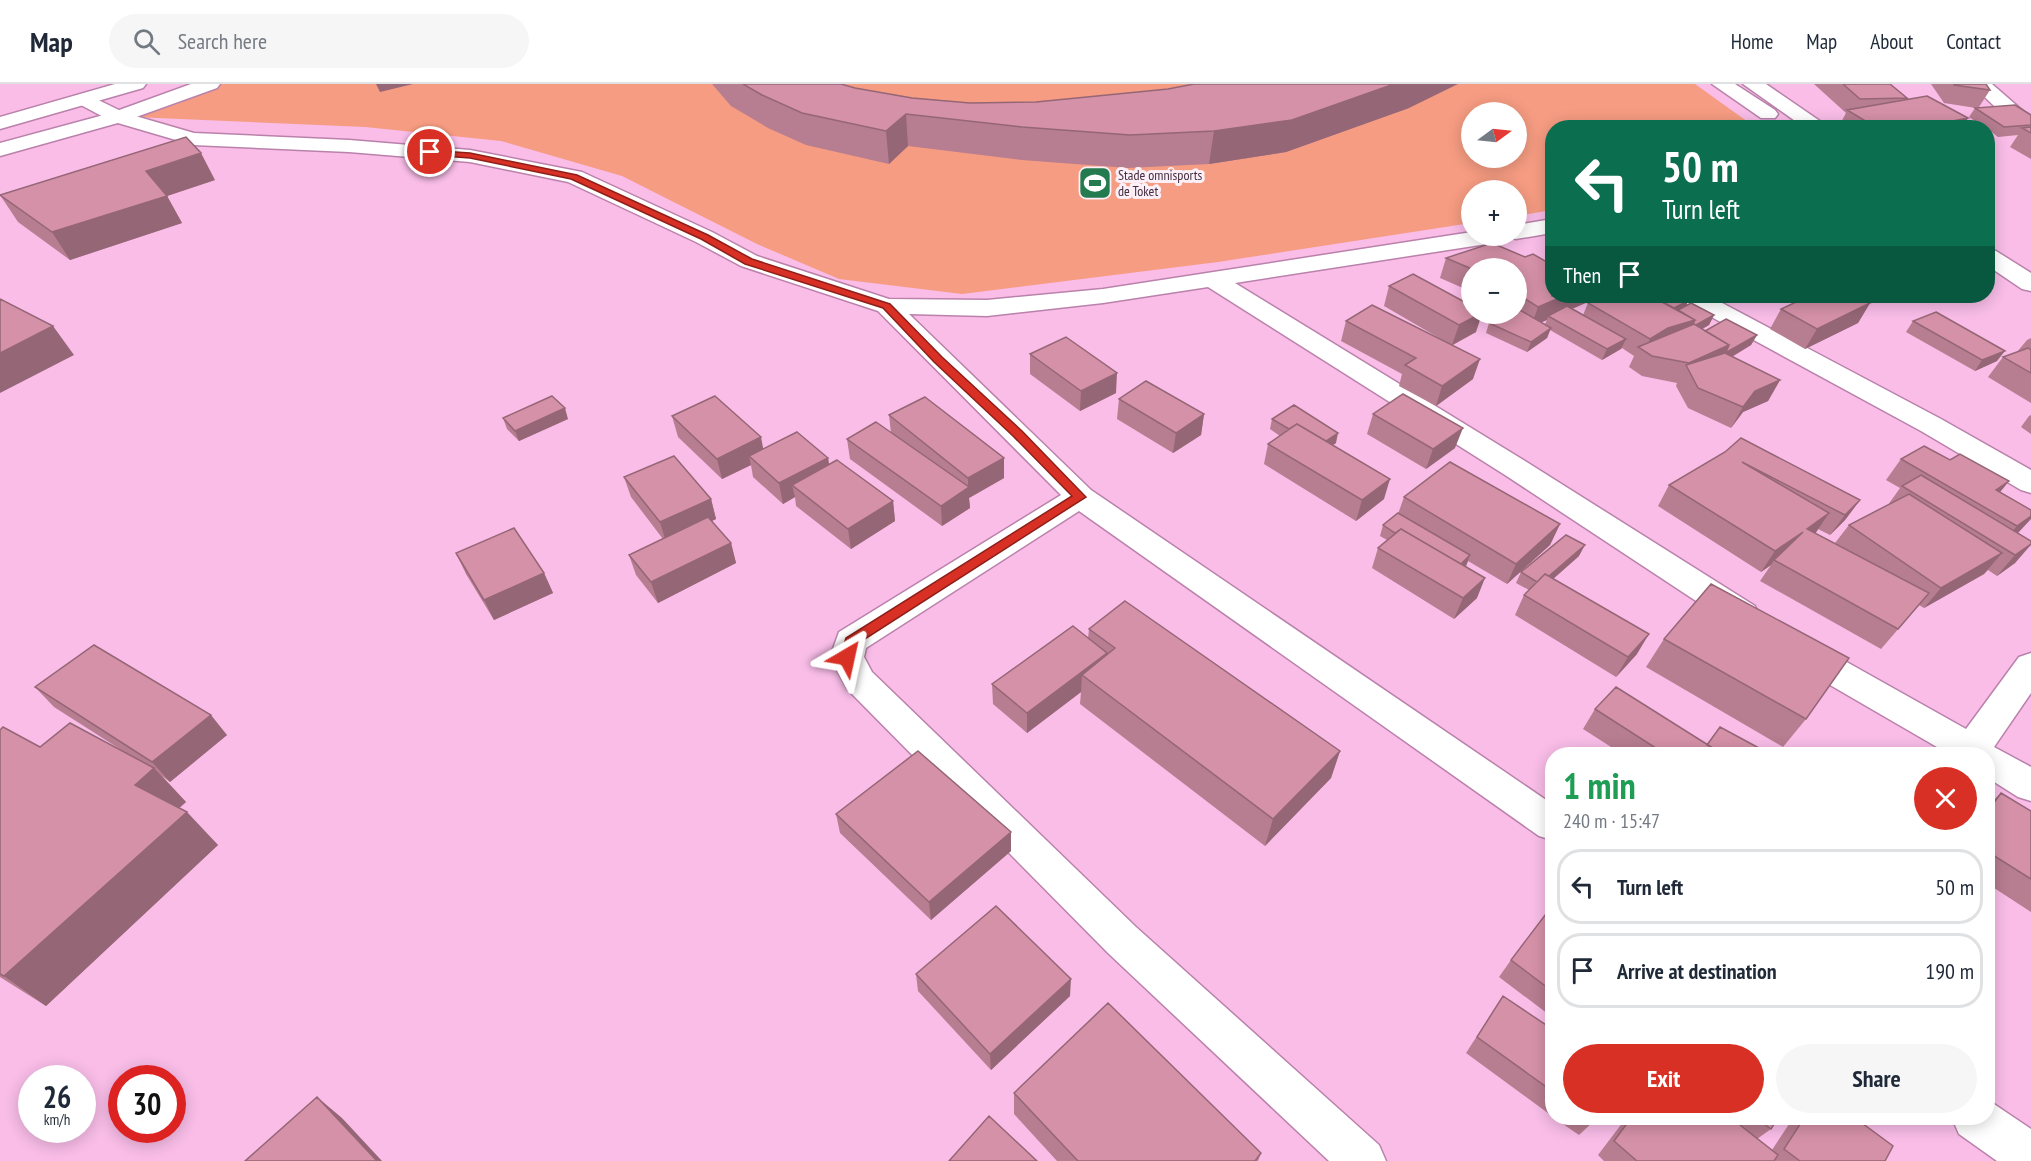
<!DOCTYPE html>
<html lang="en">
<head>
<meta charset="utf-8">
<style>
  body { margin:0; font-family:"PT Sans Narrow",sans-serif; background:#f6f6f7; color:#1f2937; height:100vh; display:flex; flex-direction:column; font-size:22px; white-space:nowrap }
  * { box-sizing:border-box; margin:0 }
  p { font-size:20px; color:#747a83 }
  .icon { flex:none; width:33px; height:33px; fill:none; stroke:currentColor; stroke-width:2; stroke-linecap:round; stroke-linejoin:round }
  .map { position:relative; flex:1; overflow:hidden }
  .drawer { position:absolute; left:1545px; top:663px; width:450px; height:378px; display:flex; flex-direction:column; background:#fff; border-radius:24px; box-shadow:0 3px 15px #0003 }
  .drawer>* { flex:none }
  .top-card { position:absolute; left:1545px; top:36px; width:450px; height:183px; border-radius:24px; box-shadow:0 3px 15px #0003; background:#0b6e4f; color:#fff; overflow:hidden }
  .needle { width:39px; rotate:75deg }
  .tools { position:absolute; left:1461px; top:18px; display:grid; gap:12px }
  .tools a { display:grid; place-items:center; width:66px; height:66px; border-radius:50%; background:#fff; box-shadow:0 3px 15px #0003; font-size:30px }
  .speed { position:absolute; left:18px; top:981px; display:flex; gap:12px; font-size:30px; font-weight:700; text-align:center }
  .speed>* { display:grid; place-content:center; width:78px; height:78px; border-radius:50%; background:#fff; box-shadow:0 3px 15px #0003; line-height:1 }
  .speed small { font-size:15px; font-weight:400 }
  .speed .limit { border:9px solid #d22; background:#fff; color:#111 }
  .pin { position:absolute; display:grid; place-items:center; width:51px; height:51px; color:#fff; margin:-26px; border:3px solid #fff; border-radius:50%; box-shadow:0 2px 6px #0007 }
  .me { position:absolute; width:66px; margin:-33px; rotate:36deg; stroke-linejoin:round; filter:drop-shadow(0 0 4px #0008) }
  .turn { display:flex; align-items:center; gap:21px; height:126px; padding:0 18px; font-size:27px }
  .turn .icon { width:78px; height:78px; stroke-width:2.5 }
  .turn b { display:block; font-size:42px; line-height:51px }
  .then { display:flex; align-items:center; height:57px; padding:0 18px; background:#0003; gap:12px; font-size:22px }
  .round { display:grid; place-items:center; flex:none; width:63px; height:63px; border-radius:32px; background:#f6f6f7 }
  .headline { display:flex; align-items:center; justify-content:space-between; height:102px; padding:0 18px }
  h1 { font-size:36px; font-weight:600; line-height:45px; color:#1e9e55 }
  .primary-button { display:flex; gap:12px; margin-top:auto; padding:12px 18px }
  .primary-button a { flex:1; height:69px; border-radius:36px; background:#d93025; color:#fff; font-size:24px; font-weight:600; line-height:69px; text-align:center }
  .primary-button a+a { background:#f6f6f7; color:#1f2937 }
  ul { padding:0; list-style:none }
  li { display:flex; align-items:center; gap:18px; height:75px; margin:0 12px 9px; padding:0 6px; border:3px solid #e0e1e3; border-radius:24px }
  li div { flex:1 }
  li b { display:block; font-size:22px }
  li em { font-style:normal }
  header { display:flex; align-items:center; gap:36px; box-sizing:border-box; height:84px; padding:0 30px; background:#fff; border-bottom:2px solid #e0e1e3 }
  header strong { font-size:28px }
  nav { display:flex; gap:33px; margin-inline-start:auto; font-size:21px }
  .search { width:420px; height:54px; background:#f6f6f7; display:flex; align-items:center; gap:15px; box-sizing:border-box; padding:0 21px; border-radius:33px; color:#747a83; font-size:22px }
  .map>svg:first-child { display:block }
  .green { fill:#f69c82; fill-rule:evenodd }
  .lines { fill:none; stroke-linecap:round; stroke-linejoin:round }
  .minor-casing { stroke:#ba82ab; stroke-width:3 }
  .major-casing { stroke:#ba82ab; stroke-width:3 }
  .minor { fill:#fff; fill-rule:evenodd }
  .major { fill:#fff; fill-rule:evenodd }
  .wall { fill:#b77d90; fill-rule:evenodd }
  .shaded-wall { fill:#956676 }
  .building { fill:#d591a8; stroke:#956676; stroke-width:1.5 }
  .route { fill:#d93025; stroke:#8d1f18; stroke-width:1.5 }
  .labels { text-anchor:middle; stroke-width:6; stroke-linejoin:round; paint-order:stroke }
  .far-poi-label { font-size:14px; fill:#452e3f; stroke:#fcf0f8; text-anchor:start }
</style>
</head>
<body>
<header>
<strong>Map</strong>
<div class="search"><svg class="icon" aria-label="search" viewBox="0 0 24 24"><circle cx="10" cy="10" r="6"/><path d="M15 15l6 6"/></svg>Search here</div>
<nav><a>Home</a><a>Map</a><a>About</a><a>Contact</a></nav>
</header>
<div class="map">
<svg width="2031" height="1077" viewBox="0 0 2031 1077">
  <rect width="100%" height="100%" fill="#f9bde8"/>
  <path class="green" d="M222,0h1473l60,43 -203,1v82l-35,6 -1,-26h-44l-1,33 -253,39 -256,32 -123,-15 -82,-35 -135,-68 -121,-35 -136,-14 -231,-10zM1472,28h44v46h-44z"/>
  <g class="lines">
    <g class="minor-casing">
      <path id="minor" d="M1712,0h23l40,26 3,4 -3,4h-14z
        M1743,0h23l64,44h-25z
        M1971,0h21l39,34v14l-18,-8z
        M86,10l39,19 69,20 155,7 121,10 112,22 130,60 45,24 132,43 98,1 116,-11 369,-57v4h32l-3,5 -8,2 -258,40 290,178 230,145 4,9 -4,9 -12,3 -12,-3 -226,-149 -297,-188 -105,16 -116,13 -78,-2 182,176 461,314v36l-13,-4 -460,-325 -213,137 -2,9 8,15 264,255 243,218 7,16h-57l-221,-208 -260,-263 -18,-33 9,-25 222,-137 -183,-184 -137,-45 -45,-24 -128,-60 -98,-20 -121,-10 -156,-7 -82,-24 -32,-17 -3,-4 3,-4z
        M1552,135v14l-36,6 -9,-3h9v-11z
        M1988,165l8,2 35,22v18l-9,-2 -34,-23z
        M1679,212h30l232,123 90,51v23l-10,-3 -100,-59 -239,-130z
        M1799,554l12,4 155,87 53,-72 12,-4v40l-37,54 37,20v34l-13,-4 -30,-19v-24h-39l-162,-94 -5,-9 5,-9z
        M1988,1016l43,29v32h-34l-38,-27 -7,-16h36z"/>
    </g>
    <g class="major-casing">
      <path id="major" d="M115,0h31l-3,4 -143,41v-12z
        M191,0h29l-3,4 -92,33 -125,35v-13l111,-30z"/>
    </g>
    <use href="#minor" class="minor"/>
    <use href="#major" class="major"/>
  </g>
  <path class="wall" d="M712,0h129l14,4 57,10 58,5 439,5 -123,44 -77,12 -81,4 -106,-8 -114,-14 -19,18 -83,-19 -38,-17 -37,-22z
    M1814,0h76l17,14 -1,2 62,18 -6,10h-124l8,-15z
    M1931,0h55l4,6 -11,17 52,8v44l-21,-12 8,-12 -20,2 -10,-8v-1h-3l-16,-11 6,-9h1l-32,-5z
    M215,96l-48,16 15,27 -112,37 -52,-38 -18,-27z
    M1492,159l33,14 8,-3 12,7 7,-3v38h125l11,5 -3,5 6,-3 23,12 -5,10 -7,4 3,2 21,-12 31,16 -6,10 -19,12 48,23 -12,21 -25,11 -12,16 -43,-20 -12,-22 1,-3 -35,-7 -13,-9 5,-11 -12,-8 -20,12 -52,-30 -3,8 -20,14 -41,-19 3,-10 20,-9h7v-46h-44v24l-32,-14 6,-20zM1594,215l-6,4 -5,12 -12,-6zM1547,236l-2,4 -4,-2z
    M1389,202l87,46 -23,13 20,34 -37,27 -37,-20 3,-12 -61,-33 5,-20 100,21 -62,-36z
    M1809,212h59l-1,1 -6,1 9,5 -12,20 -53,26 -35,-20 11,-20z
    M1913,237l84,40 -22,10 -69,-39z
    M2031,254v65l-43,-26 15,-20 14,-5 10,-12z
    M1030,270l86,39 -36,18 -50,-37z
    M1119,315l85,15 -3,21 -28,18 -56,-34z
    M1373,330l82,34 -29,21 -59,-35z
    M889,331l115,63 -35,20 1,10 -28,18 -92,-67 -3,-20 44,-6z
    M2031,331v19l-10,-7 8,-11z
    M672,332l91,33 65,9 1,6 64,37 2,20 -44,28 -55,-43 -1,-9 -12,7 -30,-27 -2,-12 -29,14 -44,-42z
    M503,334l65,1 -49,22 -12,-12z
    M1272,335l64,24 -3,2 51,54 -28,22 -92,-57 4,-20 12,-8 -10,-7z
    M1725,368l135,48 -15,20 -15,15 -12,-6 -3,4 20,10 14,-18 39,-20 12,-17 -14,-8 15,-21 49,1 59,21 -9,11 31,18 -13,23 13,8v4l-16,18 -18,13 -9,-6 -4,4 -60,34 -5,-3 -38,44 -121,-68 11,-16 -10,7 -103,-66 11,-21z
    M624,393l87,22 5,20 -4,2 19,22 5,20 -78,40 -22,-28 -7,-20 34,-16 -32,-42z
    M1404,413l156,27 -10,21 -43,39 -39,-23 -2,5 11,32 -23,21 -82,-51 6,-20 9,-8 -7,-4 3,-11 15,-11z
    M456,469l88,20 9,20 -59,27 -28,-46z
    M1579,472l-26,23 84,75 -21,23 -101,-62 9,-20 5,-5 -13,-7 5,-11z
    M1089,545l251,122 -9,27 -66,68 -185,-142 1,-12 -54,41 -34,-29 -1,-20 96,-45z
    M1664,555l142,80 -23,28 -137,-80z
    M35,603l192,48 -57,47 -8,-6 24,26 -7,6 39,37 -172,161 -46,-29v-247l40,17 86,6 -72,-46z
    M1595,625l112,35 13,-17 50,27h-148l-39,-25z
    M2001,709l30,18v101l-43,-28v-79z
    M836,730l175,18v19l-80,69 -91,-87z
    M1552,822v111l-53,-40 12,-17z
    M916,890l154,22 -79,74 -73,-79z
    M1503,912l49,33v87l-86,-63z
    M1014,1009l247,60 -3,8h-201l-43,-47z
    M1554,1034h41l-1,3 -15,14z
    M1626,1034h152l-7,11 -14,10 15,11 21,-32h62l30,43h-281l-6,-6z"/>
  <path class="shaded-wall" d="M376,0h37l-33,8z
    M1394,0h64l-49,24 -123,44 -77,12 5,-33z
    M906,30l2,32 -19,18 -3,-33z
    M1968,34l-6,10h-44z
    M201,69l14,27 -48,16 15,27 -112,37 -18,-28 94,-61z
    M1564,212h38l-51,22 -3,-2 -1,4 -16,7 7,-20z
    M1845,212h23l-1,1 -25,4z
    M1688,217l-5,11 -18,1z
    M1870,219l-12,20 -53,26 12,-20z
    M1480,230h2l-6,18 -24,13 7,-20z
    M1714,231l-5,10 -19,11 5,-11z
    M1695,236l-10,20 -40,11 5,-12 18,-11z
    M53,242l21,29 -74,38v-40z
    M1551,244l-4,10 -20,14 4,-10z
    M1757,251l-6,10 -30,18 6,-11z
    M1626,255l-5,10 -19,11 5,-11z
    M1729,261l-10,21 -32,1 2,-4z
    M2005,267l-8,10 -22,10 7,-11z
    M1480,275l-7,20 -37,27 6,-20z
    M1117,289l-1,20 -36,18 1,-20z
    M1780,296l-12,21 -25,11 -12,16 12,-21 12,-16z
    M565,324l3,11 -49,22 -4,-10z
    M1204,330l-3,21 -28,18 3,-20z
    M1463,344l-8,20 -29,21 7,-20z
    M1338,349l-2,10 -22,14 3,-10z
    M761,353l4,21 -16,-2 2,9 -29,14 -5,-20z
    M828,374l3,21 -39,6 3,12 -12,7 -4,-21z
    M1004,374v20l-35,20 1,10 -28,18 -1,-20 27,-18v-10z
    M1390,395l-6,20 -28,22 6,-21z
    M2009,397l-17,21 4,-12z
    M711,415l5,20 -50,23 -6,-20z
    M1860,416l-15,20 -15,15 15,-20z
    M893,417l2,20 -44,28 -3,-20z
    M1829,429l-14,21 -8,-5z
    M2031,432v3l-13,14 -19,14 18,-21z
    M1560,440l-10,21 -43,39 9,-20z
    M1803,448l-29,28 -3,5 -10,7 14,-21z
    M731,459l5,20 -78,40 -7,-21z
    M2031,460l-16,19 -18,13 18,-21z
    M1585,461l-6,11 -43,38 5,-10z
    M2002,469l-18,21 -60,34 17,-20z
    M1470,471l-4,11 -14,13 4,-10z
    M544,489l9,20 -59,27 -10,-20z
    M1485,494l-8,20 -23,21 9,-21z
    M1649,550l-12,20 -21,23 12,-20z
    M1107,569l-2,20 -23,2 -1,17 -54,41v-20z
    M211,631l16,20 -57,47 -18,-20z
    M1340,667l-9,27 -66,68 8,-27z
    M154,684l32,34 -19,17 -32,-34z
    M187,728l31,33 -172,161 -42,-30z
    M1011,748v19l-80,69 -2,-18z
    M1071,895l-1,17 -79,74 -1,-16z
    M317,1013l25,21 40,43h-5z"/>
  <path class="building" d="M743,0h98l14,4 57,10 58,5 66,-1 132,-13 26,-5h200l-102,36 -78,11 -84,4 -108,-8 -116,-13 -20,17 -84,-18 -40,-18z
    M1843,0h47l17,14 -47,1z
    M1954,0h32l4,6 -36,-5z
    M1927,12l41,22 -50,10h-41l-30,-18z
    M2015,21l16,10v10l-27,2 -29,-19z
    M2031,43v6l-9,-5z
    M186,53l15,16 -55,18 21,25 -115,36 -52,-37z
    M1492,159l33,14 8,-3 12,7 7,-3v38h12l-26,11 -22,-14v-25h-44v1l-26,-11z
    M1413,190l59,32v8h8l-21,11 -70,-39z
    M1599,212h52l44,24 -27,8 -18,11 -62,-36z
    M1651,212h26l11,5 -14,7z
    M1809,212h47l14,7 -53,26 -36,-20z
    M0,215l53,27 -53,27z
    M1691,219l23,12 -18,10 -3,-1 2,-4 -17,-10z
    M1372,221l108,54 -38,27 -37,-21 11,-7 -70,-37z
    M1567,222l59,33 -19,10 -59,-33z
    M1518,225l33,19 -20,14 -42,-19 20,-9h7v-4z
    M1936,228l69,39 -23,9 -69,-39z
    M1726,235l31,16 -30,17h-1l3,-7 -24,-14z
    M1694,240l35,21 -40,18 -37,-7 -14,-9z
    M1066,253l51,36 -36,18 -51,-37z
    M2028,264l3,2v23l-28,-16z
    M1725,269l55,27 -25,11 -12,16 -45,-19 -12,-23z
    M1146,297l58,33 -28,19 -57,-34z
    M1403,310l60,34 -30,21 -60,-35z
    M552,312l13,12 -50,23 -12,-13z
    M715,312l46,41 -44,22 -45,-43z
    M925,313l79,61 -36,20 -79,-63z
    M1294,321l44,28 -12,8 -29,-17 -8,5 -17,-10z
    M876,338l93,65 -28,19 -94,-67z
    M1297,340l93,55 -28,21 -94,-56z
    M797,348l31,26 -49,25 -30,-27z
    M1741,354l119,62 -15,15 -103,-53 87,51 -22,16 122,64 -31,36 -124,-69 29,-28 -28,19 -106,-66 56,-33z
    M1924,362l26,14 10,-6 49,27 -13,9 35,20v6l-14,10 -116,-67z
    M674,372l37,43 -51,23 -36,-45z
    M837,376l56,41 -45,28 -56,-44z
    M1450,378l110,62 -44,40 -112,-67z
    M1921,391l110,66v3l-16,11 -113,-69z
    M1909,410l93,59 -61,35 -92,-63z
    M1398,429l72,42 -9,9 -60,-35 -6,4 -12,-8z
    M708,433l23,26 -80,39 -22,-27z
    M514,444l30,45 -60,27 -28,-47z
    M1401,445l84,49 -22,20 -85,-50z
    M1566,451l19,10 -36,31 -4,-2 -8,8 -16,-10z
    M1545,490l104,60 -21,23 -104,-62z
    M1711,500l138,74 -43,61 -142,-80z
    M1125,517l215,150 -67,68 -191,-144 33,-27 -26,-19z
    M1073,542l34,27 -80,60 -35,-29z
    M94,561l117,70 -59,47 -117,-75z
    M1616,603l100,63 -4,4h-47l-70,-45z
    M70,639l84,45 -19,17 52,27 -183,164 -4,-2v-244l3,-3 37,20z
    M1720,643l50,27h-48l-15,-9z
    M918,667l93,81 -82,70 -93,-88z
    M2001,709l30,18v68l-43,-27v-41z
    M996,822l75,73 -81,75 -74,-80z
    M1552,822v85l-41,-31z
    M1503,912l49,33v62l-75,-54z
    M1108,919l153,150 -6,8h-177l-64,-68z
    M317,1013l60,64h-132z
    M989,1032l48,45h-88z
    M1631,1034h100l47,37 -4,6h-137l-23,-20z
    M1756,1034h22l-7,11z
    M1804,1034h51l38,28 -8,15h-85l-16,-12z"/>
  <path class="route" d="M426,66l44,3 107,22 131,60 44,24 138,45 52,53 80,74 64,66 -229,147 -5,17h-10l-2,-4 6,-19 226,-142 -59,-60 -79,-74 -51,-54 -138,-44 -44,-25 -130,-60 -101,-21 -40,-3 -4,-1z"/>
  <defs>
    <g id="stadium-square" transform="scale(1.725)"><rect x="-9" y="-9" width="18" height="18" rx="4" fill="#247b4f" stroke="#fcf0f8"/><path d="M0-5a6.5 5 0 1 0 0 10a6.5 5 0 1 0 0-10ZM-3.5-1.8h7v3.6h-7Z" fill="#fff"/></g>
  </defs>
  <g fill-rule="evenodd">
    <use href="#stadium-square" x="1095" y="99"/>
  </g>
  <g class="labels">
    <g class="far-poi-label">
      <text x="1118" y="96">Stade omnisports<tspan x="1118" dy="16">de Toket</tspan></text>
    </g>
  </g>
</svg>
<div class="tools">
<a><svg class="needle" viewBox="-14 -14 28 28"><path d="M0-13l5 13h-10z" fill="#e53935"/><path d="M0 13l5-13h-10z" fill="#747a83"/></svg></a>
<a>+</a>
<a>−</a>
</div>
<div class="speed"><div>26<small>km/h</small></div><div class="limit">30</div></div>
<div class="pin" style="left:430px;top:68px;background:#d93025"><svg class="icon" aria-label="arrive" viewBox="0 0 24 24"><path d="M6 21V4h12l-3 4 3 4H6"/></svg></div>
<svg class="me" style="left:847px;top:573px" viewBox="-20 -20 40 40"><path d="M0-17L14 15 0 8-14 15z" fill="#d93025" stroke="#fff" stroke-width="4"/></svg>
<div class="top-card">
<div class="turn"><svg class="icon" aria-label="left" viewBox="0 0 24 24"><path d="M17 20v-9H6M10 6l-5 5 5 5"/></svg><div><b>50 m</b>Turn left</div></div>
<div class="then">Then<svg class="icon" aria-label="arrive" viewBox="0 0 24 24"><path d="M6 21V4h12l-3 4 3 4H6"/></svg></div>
</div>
<section class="drawer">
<div class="headline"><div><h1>1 min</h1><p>240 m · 15:47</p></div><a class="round" style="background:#d93025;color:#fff"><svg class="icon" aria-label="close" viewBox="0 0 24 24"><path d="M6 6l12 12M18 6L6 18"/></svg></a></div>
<ul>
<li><svg class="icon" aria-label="left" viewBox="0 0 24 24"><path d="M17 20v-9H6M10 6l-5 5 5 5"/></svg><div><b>Turn left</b></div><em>50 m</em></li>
<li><svg class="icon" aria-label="arrive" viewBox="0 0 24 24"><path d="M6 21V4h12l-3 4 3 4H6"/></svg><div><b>Arrive at destination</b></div><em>190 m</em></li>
</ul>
<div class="primary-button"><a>Exit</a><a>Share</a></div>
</section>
</div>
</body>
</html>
